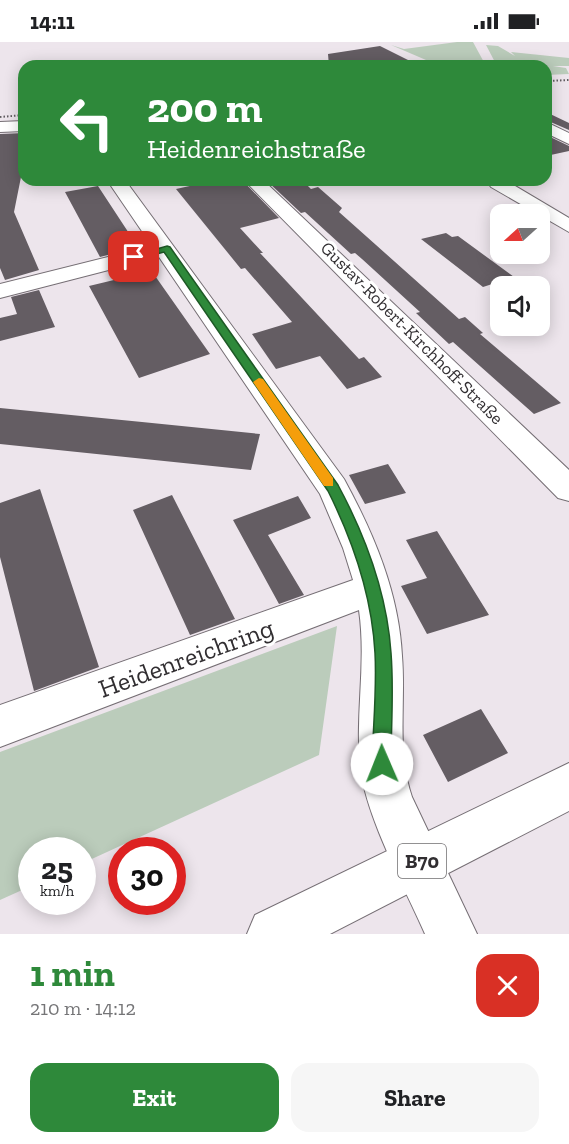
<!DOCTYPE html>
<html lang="en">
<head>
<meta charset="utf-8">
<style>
  body { margin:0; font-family:"Zilla Slab",serif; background:#f6f6f6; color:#202124; height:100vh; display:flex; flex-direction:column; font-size:22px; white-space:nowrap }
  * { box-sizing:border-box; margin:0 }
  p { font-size:20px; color:#757577 }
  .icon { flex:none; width:33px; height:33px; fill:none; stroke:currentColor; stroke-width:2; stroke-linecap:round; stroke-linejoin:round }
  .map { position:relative; height:892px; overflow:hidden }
  .details { display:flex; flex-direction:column; background:#fff; flex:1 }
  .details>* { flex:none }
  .guide { position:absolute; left:18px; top:18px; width:534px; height:126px; border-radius:18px; box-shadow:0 3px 15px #0003; background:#2e893a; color:#fff; overflow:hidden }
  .needle { width:39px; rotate:249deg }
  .fabs { position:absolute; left:490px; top:162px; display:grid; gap:12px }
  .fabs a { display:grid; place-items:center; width:60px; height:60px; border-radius:12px; background:#fff; box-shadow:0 3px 15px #0003; font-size:30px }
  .speed { position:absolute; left:18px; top:795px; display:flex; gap:12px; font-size:30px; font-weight:700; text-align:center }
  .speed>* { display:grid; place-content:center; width:78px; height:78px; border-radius:50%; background:#fff; box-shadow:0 3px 15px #0003; line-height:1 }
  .speed small { font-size:15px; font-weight:400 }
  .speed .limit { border:9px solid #d22; background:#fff; color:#111 }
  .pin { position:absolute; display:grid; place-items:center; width:51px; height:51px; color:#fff; margin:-26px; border-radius:12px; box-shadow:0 3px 9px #0006 }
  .me { position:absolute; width:66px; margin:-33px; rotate:359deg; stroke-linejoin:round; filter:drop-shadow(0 0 4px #0008) }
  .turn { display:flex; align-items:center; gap:21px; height:126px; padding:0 30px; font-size:27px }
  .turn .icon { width:78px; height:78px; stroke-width:2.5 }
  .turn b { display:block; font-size:42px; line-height:51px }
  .round { display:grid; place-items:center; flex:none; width:63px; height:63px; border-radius:18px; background:#f6f6f6 }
  .head { display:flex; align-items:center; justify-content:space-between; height:102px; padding:0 30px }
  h1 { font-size:36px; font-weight:700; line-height:45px; color:#2e893a }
  .action { display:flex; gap:12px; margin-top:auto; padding:12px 30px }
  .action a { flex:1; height:69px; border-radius:18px; background:#2e893a; color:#fff; font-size:24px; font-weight:700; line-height:69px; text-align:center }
  .action a+a { background:#f6f6f6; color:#202124 }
  .status { display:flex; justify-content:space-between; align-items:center; height:42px; padding:0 30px; background:#fff; direction:ltr }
  .status svg { height:16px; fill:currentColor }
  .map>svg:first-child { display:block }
  .green { fill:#bcb }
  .building { fill:#645d63 }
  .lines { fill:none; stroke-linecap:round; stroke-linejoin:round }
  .minor-casing { stroke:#756e74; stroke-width:2 }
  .major-casing { stroke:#756e74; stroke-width:2 }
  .minor { fill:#fff; fill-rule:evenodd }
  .major { fill:#fff; fill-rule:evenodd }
  .rail { stroke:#615d61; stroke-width:2; stroke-dasharray:1.5 2; stroke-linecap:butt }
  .route { fill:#2e893a; stroke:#1e5926; stroke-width:1.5 }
  .slow { fill:#f59e0b }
  .labels { text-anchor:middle; stroke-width:6; stroke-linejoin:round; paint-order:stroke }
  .far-street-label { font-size:18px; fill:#312e31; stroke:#fff }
  .shield { fill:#fff; stroke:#6f6d6f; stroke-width:1.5 }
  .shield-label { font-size:20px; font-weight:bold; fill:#312e31 }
  .near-street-label { font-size:26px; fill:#312e31; stroke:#fff }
</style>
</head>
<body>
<div class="status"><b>14:11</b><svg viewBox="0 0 49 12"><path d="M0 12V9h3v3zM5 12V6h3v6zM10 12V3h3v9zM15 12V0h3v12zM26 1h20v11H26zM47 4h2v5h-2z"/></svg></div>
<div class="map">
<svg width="569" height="892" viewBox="0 0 569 892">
  <rect width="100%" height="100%" fill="#ede5ec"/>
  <path class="green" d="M457,0h16l13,24h-46l-49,-21 13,4z
    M486,3l12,1 17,10 -4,-4 58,6v8h-16l13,2 3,6 -23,1v-9h-49z
    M337,584l-18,129 -236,108 -1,-13h-50l-1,36 -31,14v-148z"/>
  <path class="building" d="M380,4l40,20h-91l-1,-12z
    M546,70l23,11v7l-23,-10z
    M24,91v29l-10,50 25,58 -34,10 -5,-12v-134z
    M546,93l23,11v5l-23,5z
    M217,138h25l37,38 -39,10 23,25h-3l99,106 5,-2 18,20 -35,12 -27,-33 -44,13 -24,-35 40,-12 -47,-54 -4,1 -65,-80z
    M266,138h36l9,9 7,-2 24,21 -3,4 120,107 6,-2 18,16 -3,1 81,69 -27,11 -81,-72 -4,2 -33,-31 4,-1 -58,-53 -7,-6 -4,1 -46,-42 -4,1z
    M98,144l40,61 -38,10 -35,-65z
    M446,191l6,4 6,-1 56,41 -31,10 -62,-48z
    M146,221l64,91 -71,24 -50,-92 25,-6 -5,-8z
    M39,248l16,37 -55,14v-23l17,-4 -6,-17z
    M0,366l142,14 118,12 -9,36 -251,-26z
    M388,422l18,29 -41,11 -16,-29z
    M40,447l59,178 -65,24 -34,-134v-54z
    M172,453l63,124 -45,16 -57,-125z
    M298,454l13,22 -43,17 36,60 -25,9 -46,-84z
    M437,489l52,84 -62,19 -26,-48 26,-8 -21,-38z
    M481,667l27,44 -60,29 -25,-47z"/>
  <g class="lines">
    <g class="minor-casing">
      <path id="minor" d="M24,79v10l-24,1v-10z
        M546,80l23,11v11l-23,-11z
        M107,138h18l219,299c30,55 55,114 58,177 4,48 -6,94 10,141l65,137h-52c-20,-46 -58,-115 -64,-163 -7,-53 6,-105 -2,-161l-359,137v-42l353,-125 -10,-32 -23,-54 -161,-237 -159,41v-14l152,-38z
        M244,138h19l306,290v31l-11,-3z
        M490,138h15l64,38v14l-78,-45 -3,-4z"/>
    </g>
    <g class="major-casing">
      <path id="major" d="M569,721v48l-239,123h-83l8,-19z"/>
    </g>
    <use href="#minor" class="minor"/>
    <use href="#major" class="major"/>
    <path class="rail" d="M546,39l23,-1
      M0,75l24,-2"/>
  </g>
  <path class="route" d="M167,204l3,1 168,238c28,52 49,109 53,168 3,37 0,74 0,111l-3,6 -6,3 -7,-3 -3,-6c1,-37 5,-74 3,-111 -3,-56 -22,-112 -47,-162l-164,-239 -30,8 -5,-3z"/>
  <path class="slow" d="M259,336l4,1 70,99v8h-9l-71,-104z"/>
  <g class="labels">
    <g class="far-street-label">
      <text transform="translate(412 291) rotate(45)" y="6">Gustav-Robert-Kirchhoff-Straße</text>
    </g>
    <rect class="shield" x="398" y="802" width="48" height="34" rx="4.5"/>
    <g class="shield-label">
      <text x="422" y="826">B70</text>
    </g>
    <g class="near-street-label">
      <text transform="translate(186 616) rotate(-20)" y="9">Heidenreichring</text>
    </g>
  </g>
</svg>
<div class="fabs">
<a><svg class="needle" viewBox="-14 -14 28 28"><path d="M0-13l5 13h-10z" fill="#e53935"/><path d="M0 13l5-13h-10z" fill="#757577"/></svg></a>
<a><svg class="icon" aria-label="sound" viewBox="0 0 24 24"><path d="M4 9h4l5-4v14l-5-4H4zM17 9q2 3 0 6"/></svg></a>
</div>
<div class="speed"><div>25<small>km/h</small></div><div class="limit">30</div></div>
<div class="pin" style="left:134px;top:215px;background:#d93025"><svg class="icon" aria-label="arrive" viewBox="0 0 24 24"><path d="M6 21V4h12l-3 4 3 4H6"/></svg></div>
<svg class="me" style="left:382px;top:722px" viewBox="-20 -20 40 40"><circle r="19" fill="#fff"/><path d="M0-13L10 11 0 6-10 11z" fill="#2e893a"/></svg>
<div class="guide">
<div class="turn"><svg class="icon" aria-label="left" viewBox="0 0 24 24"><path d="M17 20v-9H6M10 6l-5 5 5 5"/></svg><div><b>200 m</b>Heidenreichstraße</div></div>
</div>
</div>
<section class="details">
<div class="head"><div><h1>1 min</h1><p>210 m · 14:12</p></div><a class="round" style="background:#d93025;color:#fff"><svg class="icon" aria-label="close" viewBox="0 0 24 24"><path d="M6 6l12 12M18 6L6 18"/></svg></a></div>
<div class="action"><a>Exit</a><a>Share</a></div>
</section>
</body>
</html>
